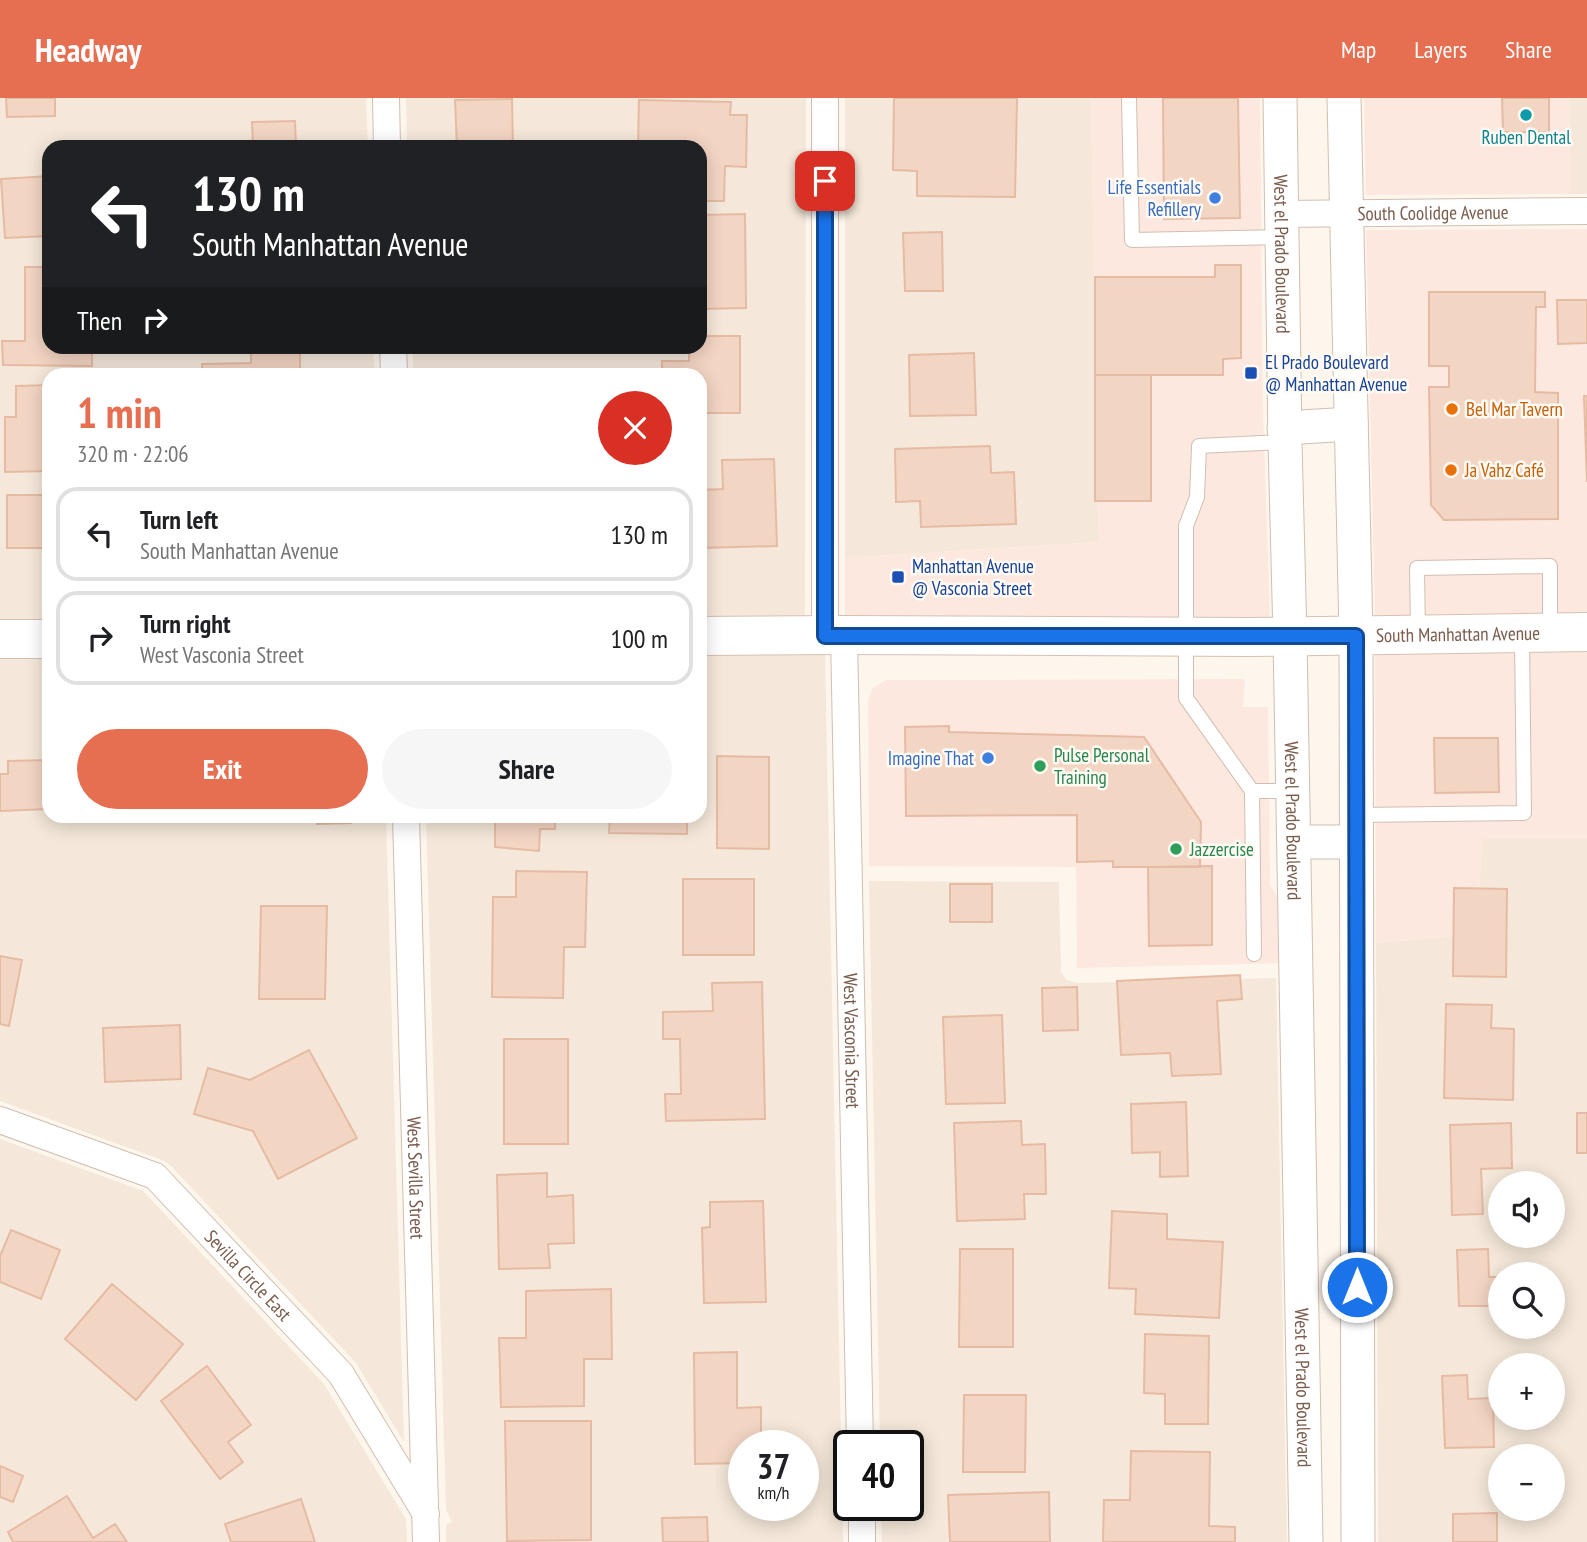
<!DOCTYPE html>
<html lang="en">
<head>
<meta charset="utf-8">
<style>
  body { margin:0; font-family:"PT Sans Narrow",sans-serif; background:#f6f6f6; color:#202124; height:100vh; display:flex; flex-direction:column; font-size:26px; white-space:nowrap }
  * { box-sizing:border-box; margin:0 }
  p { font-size:23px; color:#757577 }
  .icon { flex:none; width:38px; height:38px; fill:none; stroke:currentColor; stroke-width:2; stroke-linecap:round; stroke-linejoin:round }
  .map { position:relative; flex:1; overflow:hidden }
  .panel { position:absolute; left:42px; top:270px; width:665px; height:455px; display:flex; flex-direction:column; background:#fff; border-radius:21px; box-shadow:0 4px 18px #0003 }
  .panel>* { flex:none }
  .banner { position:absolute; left:42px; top:42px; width:665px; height:214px; border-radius:21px; box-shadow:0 4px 18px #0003; background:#202124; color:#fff; overflow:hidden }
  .tools { position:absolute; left:1488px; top:1073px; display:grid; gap:14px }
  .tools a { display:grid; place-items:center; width:77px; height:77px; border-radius:50%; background:#fff; box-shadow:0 4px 18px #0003; font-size:35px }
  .speed { position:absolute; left:728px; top:1332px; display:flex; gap:14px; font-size:35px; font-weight:700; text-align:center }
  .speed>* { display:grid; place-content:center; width:91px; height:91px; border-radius:50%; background:#fff; box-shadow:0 4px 18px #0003; line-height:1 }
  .speed small { font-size:18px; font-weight:400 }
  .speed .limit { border:4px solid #111; border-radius:10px; background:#fff; color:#111 }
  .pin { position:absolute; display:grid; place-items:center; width:60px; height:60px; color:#fff; margin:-30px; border-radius:14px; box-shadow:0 4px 10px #0006 }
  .me { position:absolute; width:77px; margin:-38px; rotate:0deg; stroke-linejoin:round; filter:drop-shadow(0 0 5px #0008) }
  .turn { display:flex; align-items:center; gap:24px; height:147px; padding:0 35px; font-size:32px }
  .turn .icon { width:91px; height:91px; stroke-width:2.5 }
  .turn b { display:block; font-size:49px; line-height:60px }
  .then { display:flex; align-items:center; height:66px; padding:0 35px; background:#0003; gap:14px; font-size:26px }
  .round { display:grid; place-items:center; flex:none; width:74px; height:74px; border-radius:37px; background:#f6f6f6 }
  .head { display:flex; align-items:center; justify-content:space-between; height:119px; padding:0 35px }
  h1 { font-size:42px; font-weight:600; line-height:52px; color:#e76f51 }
  .button { display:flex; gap:14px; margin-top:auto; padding:14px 35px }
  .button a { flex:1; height:80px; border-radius:42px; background:#e76f51; color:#fff; font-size:28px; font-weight:600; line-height:80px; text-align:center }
  .button a+a { background:#f6f6f6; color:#202124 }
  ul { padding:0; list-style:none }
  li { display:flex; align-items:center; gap:21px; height:94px; margin:0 14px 10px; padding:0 21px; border:4px solid #e0e0e0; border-radius:21px }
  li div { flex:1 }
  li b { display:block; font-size:26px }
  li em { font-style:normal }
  header { display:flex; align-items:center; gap:42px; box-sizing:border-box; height:98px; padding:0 35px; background:#e76f51; color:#fff }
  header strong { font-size:33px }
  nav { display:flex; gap:38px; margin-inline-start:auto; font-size:24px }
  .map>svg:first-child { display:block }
  .residential { fill:#f5e8da; fill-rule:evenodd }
  .commercial { fill:#fde8e0 }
  .building { fill:#f3d5c3; stroke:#e6bba3; stroke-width:2 }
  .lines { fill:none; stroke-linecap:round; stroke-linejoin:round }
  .service-casing { stroke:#d1beb0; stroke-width:16 }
  .minor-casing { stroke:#d1beb0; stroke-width:28 }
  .tertiary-casing { stroke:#d1beb0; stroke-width:35 }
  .secondary-casing { stroke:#d6c0b0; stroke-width:40 }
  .service { stroke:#fff; stroke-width:14 }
  .minor { stroke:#fff; stroke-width:26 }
  .tertiary { stroke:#fff; stroke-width:33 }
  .secondary { stroke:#fff; stroke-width:38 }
  .route-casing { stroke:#114b97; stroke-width:18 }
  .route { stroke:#1a73e8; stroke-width:12 }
  .culture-dot { fill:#0f9aa8; stroke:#fffaf3; stroke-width:2.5 }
  .shop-dot { fill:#3f7fe0; stroke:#fffaf3; stroke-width:2.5 }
  .transit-dot { fill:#1a4fb4; stroke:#fffaf3; stroke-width:2.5 }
  .food-dot { fill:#e8710a; stroke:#fffaf3; stroke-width:2.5 }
  .leisure-dot { fill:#2e9e5b; stroke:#fffaf3; stroke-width:2.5 }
  .labels { text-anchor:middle; stroke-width:5; stroke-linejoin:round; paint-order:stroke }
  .culture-label { font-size:19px; fill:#0d838f; stroke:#fffaf3 }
  .shop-label { font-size:19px; fill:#366cbe; stroke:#fffaf3; text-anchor:end }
  .street-label { font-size:19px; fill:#7a5c4d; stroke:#fffaf3 }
  .transit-label { font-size:19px; fill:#164399; stroke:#fffaf3; text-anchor:start }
  .food-label { font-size:19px; fill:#c56008; stroke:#fffaf3; text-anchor:start }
  .leisure-label { font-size:19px; fill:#27864d; stroke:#fffaf3; text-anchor:start }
</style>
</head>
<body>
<header>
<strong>Headway</strong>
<nav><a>Map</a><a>Layers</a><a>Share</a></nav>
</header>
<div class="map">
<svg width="1587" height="1444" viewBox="0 0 1587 1444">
  <rect width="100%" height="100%" fill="#fdf6ec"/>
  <path class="residential" d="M0,0h366l2,49h-319v199l324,1 1,27h-325v248h-49z
    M406,0h400l-1,520h-105v-244h-287v-27l287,-1v-199h-293z
    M845,0h246l8,444 -254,16z
    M1569,0h18v96h-17z
    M700,555h125l18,889h-397v-17l6,-3 -6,-12 -20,-694h274zM744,1348h59v59h-59z
    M49,559v159h337l18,626 -48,-79 -186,-198 -8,-5 -162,-59v-443z
    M1482,741h105v703h-209l-2,-599 101,-9zM1500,1085h52v53h-52zM1500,1176h52v52h-52zM1500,1267h52v53h-52zM1500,1358h52v52h-52z
    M869,783l190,1 2,90 6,8 10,3 199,-5 11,564h-405l-1,-37h27v-59l-28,-1z
    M0,1041l143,52 181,193 82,135 1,23h-407z"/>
  <path class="commercial" d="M1091,0h169l3,313 7,209 -425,-2v-60l254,-16z
    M1364,0h205l1,96 -204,1z
    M1587,131v386l-212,3 -9,-388z
    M1587,552v189h-105l-5,95 -101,9 -1,-290z
    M1245,581l-2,28h25l2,178 17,27 1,51 -211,5 -1,-101 -207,-1 -1,-166 5,-12 13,-8z"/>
  <path class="building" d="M6,0h49v18l-48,1z
    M894,0h123l-2,99 -98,-1v-25l-24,-1z
    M1163,0h75l2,120 -76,1z
    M1502,0h47v34h-46z
    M512,1l1,48h-56l-2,-47z
    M639,2l92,2 -1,13h17l-1,52 -21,-1 -1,35h-24v-54h-62z
    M295,23l1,26h-43l-1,-25z
    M49,78v60l-44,2 -4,-59z
    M745,116l1,94 -46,1v-94z
    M942,134l1,59h-38l-2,-58z
    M1215,167h26v93l-18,1v16h-128v-98h120z
    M25,169h24v79h43v20l-89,-1 -1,-24h23z
    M1429,194h116v15h-9l-1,85 23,1v126l-114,1 -13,-15 -2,-118h20v-21h-20z
    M1557,202h30v43l-29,1z
    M700,238h40v77h-40v-39h-38v-13h27v-15h11z
    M251,248h49v28h-98v-10l49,-1z
    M974,255l2,62 -66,1 -1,-61z
    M551,273v3h-104z
    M1095,277h56v126h-56z
    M49,287v86l-44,1v-55h11v-31z
    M1584,298h3v86z
    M990,348l1,27 23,-1 2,52 -95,3 -1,-26 -24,1 -1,-53z
    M774,361l3,87 -77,2v-58l23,-1 -1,-29z
    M7,397h42v53h-42z
    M949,628v6l195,5 57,85 -1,45h-87v-6l-36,1v-47l-171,1 -1,-89z
    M1434,640h64l1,54 -64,1z
    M717,658l52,1v92l-52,-1z
    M49,662v49l-49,2v-37h8v-13z
    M317,718h34v7l-34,1z
    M495,718h60v13h-15l-1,22 -44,-4z
    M610,718h77v18l-78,-1z
    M1212,768v79l-63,1 -1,-79z
    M516,773l71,1 -2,75h-21l-1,51 -71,-1 1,-100h23z
    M683,781h71v76h-71z
    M950,786h42v38h-42z
    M1454,790l53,1 -1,88 -53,-1z
    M261,808h66l-2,93h-66z
    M0,858l22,4 -13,66 -9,-2z
    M1240,877l2,24 -25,2 4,73 -49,2 -2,-23 -49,2 -4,-74z
    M762,884l3,137 -99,2 -1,-27h16l-1,-55h-17v-27l50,-1 -1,-28z
    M1077,889l1,43 -35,1 -1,-43z
    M1446,906l46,1 -1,23 23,1 -1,71 -69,-2z
    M1002,917l3,88 -59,1 -3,-87z
    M180,927l1,54 -76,3 -2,-54z
    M504,941h64v105h-64z
    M309,952l48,88 -79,41 -25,-48 -59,-17 14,-46 42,12z
    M1186,1004l2,74 -28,1v-25l-28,1 -1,-49z
    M1577,1015h10v40h-10z
    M1021,1023l1,24 23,-1 1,50h-22l1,25 -68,2 -3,-98z
    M1511,1025l1,45 -31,1 2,45 -31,1 -2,-90z
    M547,1075v24l26,-2 1,48 -26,1 2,24 -51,1 -2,-94z
    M763,1103l3,101 -62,1 -2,-75 8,-1v-25z
    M1112,1113l55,3v25l56,3 -4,76 -84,-4 1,-25 -27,-1z
    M11,1132l49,20 -19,49 -41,-17v-26z
    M960,1151h53v98h-54z
    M1488,1151l1,28h11v29h-41l-2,-56z
    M112,1186l71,60 -47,56 -71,-61z
    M611,1191l1,70h-28v47l-83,1 -2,-69h27v-47z
    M1145,1236l64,2 -1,88h-43v-30l-21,-1z
    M737,1254v56l24,-1v39h-17v17l-49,1 -1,-111z
    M207,1268l44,59 -23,17 15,20 -23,17 -59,-78z
    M1467,1277l1,24 25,-1 1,49 -49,1 -3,-72z
    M964,1297h62l-1,77h-62z
    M505,1323h86v119l-84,1z
    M1131,1353l79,1 -1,74 26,1v15h-132l1,-42h26z
    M0,1368l23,10 -10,26 -13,-5z
    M1049,1394l1,50h-100l-2,-47z
    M67,1398l26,42 22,-14 12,18h-114l-5,-10z
    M301,1401l14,43h-84l-6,-18z
    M1497,1415v29h-44v-28z
    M707,1419l1,25h-45l-1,-24z"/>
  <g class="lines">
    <g class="service-casing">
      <path id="service" d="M1129,0l3,142 149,-3
        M1418,535l-1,-65 133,-2v66
        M1252,693h41
        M1356,717l168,-2 -2,-177
        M1254,856l-2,-163 -66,-93v-172l11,-29 2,-51 86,-4"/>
    </g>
    <g class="minor-casing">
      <g id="minor">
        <path d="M386,0l1,49"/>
        <path id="s1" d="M1281,116l306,-3"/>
        <path d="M393,248l1,28"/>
        <path id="s2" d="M844,537l16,811"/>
        <path d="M825,538v-538"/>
        <path id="s3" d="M406,718l20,726"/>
        <path id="s4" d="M0,1022l155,56 186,198 85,140"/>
        <path d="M862,1407v37"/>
      </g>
    </g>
    <g class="tertiary-casing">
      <g id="tertiary">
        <path id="s5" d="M1280,0l5,344 5,195 16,905"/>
        <path d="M1344,0l12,538 2,906"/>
        <path d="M1284,330l67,-4"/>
        <path d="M1294,744h62"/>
      </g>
    </g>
    <g class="secondary-casing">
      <g id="secondary">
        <path id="s6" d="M700,538l144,-1 404,2 339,-5"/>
        <path d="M0,541h49"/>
      </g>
    </g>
    <use href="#service" class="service"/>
    <use href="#minor" class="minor"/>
    <use href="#tertiary" class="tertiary"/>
    <use href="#secondary" class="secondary"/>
  </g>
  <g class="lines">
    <g class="route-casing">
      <path id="route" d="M825,83v455h531l1,651"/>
    </g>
    <use href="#route" class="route"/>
  </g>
  <circle class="culture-dot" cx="1526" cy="17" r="7"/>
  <g class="shop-dot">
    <circle cx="1215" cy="100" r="7"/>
    <circle cx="988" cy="660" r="7"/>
  </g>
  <g class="transit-dot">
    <rect x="1244" y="268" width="14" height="14" rx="3.5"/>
    <rect x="891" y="472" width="14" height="14" rx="3.5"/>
  </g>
  <g class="food-dot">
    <circle cx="1452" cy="311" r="7"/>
    <circle cx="1451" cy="372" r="7"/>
  </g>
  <g class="leisure-dot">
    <circle cx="1040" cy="668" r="7"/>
    <circle cx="1176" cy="751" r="7"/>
  </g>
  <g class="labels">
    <g class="culture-label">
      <text x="1526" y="46">Ruben Dental</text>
    </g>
    <g class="shop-label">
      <text x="1201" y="96">Life Essentials<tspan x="1201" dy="22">Refillery</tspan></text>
      <text x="974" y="667">Imagine That</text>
    </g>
    <g class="street-label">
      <text dy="7" stroke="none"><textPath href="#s1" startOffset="152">South Coolidge Avenue</textPath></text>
      <text dy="7" stroke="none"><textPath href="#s5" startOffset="156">West el Prado Boulevard</textPath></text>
      <text dy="7" stroke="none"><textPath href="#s6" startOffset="758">South Manhattan Avenue</textPath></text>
      <text dy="7" stroke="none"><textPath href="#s5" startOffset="723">West el Prado Boulevard</textPath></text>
      <text dy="7" stroke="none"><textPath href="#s2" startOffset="406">West Vasconia Street</textPath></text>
      <text dy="7" stroke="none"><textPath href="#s3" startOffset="362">West Sevilla Street</textPath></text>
      <text dy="7" stroke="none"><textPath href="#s4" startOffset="301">Sevilla Circle East</textPath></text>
      <text dy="7" stroke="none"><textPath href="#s5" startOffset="1290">West el Prado Boulevard</textPath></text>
    </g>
    <g class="transit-label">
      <text x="1265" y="271">El Prado Boulevard<tspan x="1265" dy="22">@ Manhattan Avenue</tspan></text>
      <text x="912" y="475">Manhattan Avenue<tspan x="912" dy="22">@ Vasconia Street</tspan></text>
    </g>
    <g class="food-label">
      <text x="1466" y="318">Bel Mar Tavern</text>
      <text x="1465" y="379">Ja Vahz Café</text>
    </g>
    <g class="leisure-label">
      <text x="1054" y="664">Pulse Personal<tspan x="1054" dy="22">Training</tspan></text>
      <text x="1190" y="758">Jazzercise</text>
    </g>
  </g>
</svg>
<div class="tools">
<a><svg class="icon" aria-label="sound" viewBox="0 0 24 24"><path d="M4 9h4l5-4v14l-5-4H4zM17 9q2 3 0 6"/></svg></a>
<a><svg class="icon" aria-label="search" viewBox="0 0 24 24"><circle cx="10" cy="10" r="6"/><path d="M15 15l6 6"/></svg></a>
<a>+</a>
<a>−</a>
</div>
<div class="speed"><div>37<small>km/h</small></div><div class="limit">40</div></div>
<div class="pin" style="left:825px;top:83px;background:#d93025"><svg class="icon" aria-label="arrive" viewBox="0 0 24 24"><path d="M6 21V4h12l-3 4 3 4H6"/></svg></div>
<svg class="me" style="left:1357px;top:1189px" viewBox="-20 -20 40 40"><circle r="17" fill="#1a73e8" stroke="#fff" stroke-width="3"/><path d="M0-11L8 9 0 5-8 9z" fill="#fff"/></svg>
<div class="banner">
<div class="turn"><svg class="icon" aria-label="left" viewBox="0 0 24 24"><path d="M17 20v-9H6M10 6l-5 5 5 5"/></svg><div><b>130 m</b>South Manhattan Avenue</div></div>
<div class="then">Then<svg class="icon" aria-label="right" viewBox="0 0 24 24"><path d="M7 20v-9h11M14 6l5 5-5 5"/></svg></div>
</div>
<section class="panel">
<div class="head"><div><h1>1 min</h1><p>320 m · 22:06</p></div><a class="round" style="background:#d93025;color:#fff"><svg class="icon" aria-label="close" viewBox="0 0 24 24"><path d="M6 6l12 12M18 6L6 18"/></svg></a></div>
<ul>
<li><svg class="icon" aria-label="left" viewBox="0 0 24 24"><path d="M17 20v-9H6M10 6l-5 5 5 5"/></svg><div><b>Turn left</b><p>South Manhattan Avenue</p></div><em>130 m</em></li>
<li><svg class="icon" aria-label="right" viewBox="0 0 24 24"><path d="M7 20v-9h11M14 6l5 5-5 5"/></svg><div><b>Turn right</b><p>West Vasconia Street</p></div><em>100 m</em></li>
</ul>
<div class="button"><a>Exit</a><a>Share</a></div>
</section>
</div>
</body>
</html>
